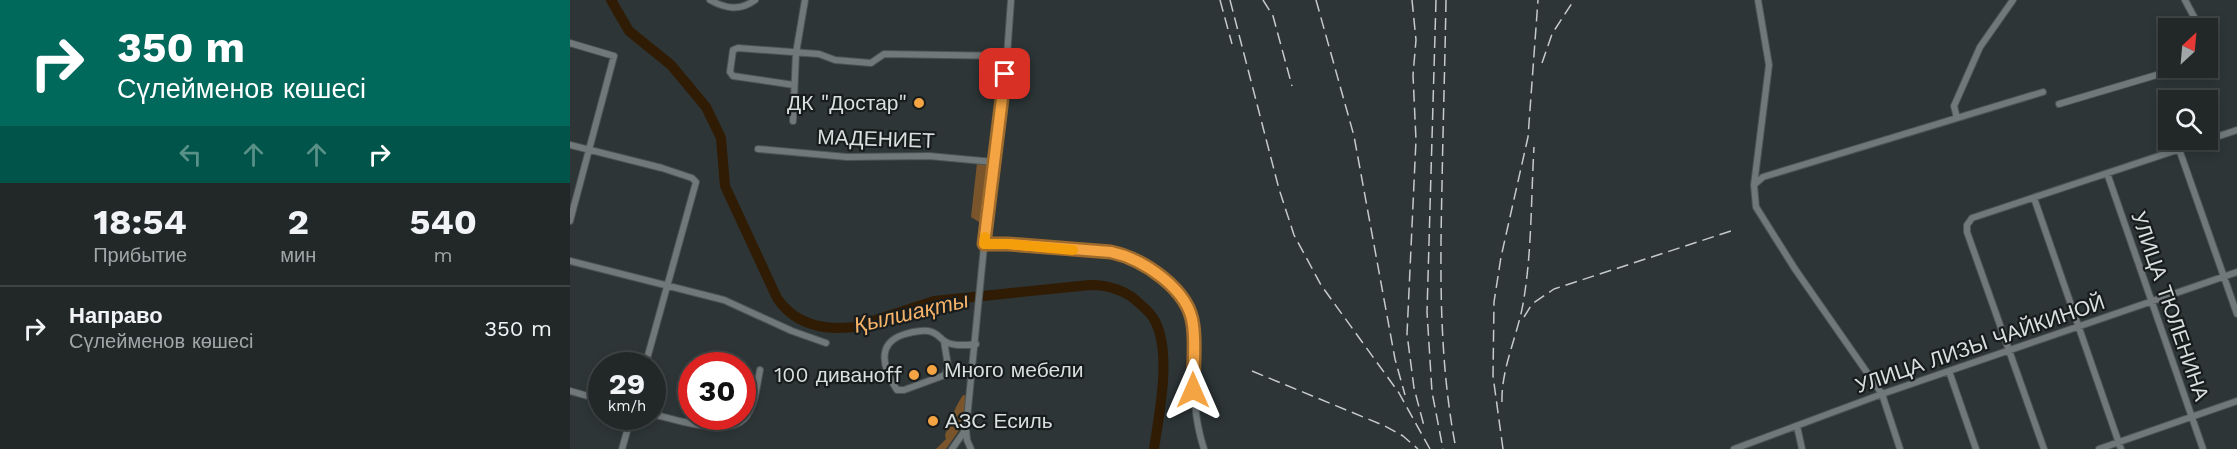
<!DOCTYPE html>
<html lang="ru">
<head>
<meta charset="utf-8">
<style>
  body { margin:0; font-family:"Work Sans",sans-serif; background:#2a3030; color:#f1f3f6; height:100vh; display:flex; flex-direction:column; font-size:22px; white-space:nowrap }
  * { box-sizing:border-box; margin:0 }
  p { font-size:20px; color:#a2a6a8 }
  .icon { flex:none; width:33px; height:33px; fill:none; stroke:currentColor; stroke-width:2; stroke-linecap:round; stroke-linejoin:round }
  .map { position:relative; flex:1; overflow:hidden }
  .sheet { display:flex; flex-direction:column; background:#222828; width:570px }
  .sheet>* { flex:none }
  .hud { background:#00695c; color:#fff; overflow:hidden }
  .needle { width:39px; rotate:26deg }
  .controls { position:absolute; left:1588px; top:18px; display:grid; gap:12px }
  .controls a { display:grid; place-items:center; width:60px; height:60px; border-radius:0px; background:#222828; box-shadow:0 3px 9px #0003,0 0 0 2px #3f4445; font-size:30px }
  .speed { position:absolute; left:18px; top:352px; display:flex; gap:12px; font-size:30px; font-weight:700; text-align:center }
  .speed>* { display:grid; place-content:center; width:78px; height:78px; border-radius:50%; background:#222828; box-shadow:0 3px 9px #0003,0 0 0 2px #3f4445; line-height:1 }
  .speed small { font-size:15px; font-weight:400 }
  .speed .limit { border:9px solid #d22; background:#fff; color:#111 }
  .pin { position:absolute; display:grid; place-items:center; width:51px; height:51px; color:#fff; margin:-26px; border-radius:12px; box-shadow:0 3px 9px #0006 }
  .me { position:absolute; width:66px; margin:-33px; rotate:0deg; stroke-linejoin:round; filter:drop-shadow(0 0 4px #0008) }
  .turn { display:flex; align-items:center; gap:21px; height:126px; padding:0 18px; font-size:27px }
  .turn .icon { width:78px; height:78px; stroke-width:2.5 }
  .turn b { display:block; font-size:42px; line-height:51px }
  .lanes { display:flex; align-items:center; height:57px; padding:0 18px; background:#0003; justify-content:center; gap:30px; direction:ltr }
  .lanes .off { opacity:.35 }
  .eta { display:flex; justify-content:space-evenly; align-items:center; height:102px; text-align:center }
  .eta b { font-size:36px; font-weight:700; line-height:42px }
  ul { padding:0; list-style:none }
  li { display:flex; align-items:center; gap:18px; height:84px; padding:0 18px; border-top:2px solid #3f4445 }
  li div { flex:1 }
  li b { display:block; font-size:22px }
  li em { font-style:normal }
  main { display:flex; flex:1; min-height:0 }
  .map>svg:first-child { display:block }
  .green { fill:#7a552b }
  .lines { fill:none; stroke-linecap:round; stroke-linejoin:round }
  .river { stroke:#301c04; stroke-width:10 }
  .minor-casing { stroke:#4c5354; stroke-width:8 }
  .minor { stroke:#70787a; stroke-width:6 }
  .rail { stroke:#c5cacb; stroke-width:1.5; stroke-dasharray:12 6; stroke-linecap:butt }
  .route-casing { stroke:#9f6b2c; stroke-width:15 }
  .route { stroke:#f4a443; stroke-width:10 }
  .slow { stroke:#f59e0b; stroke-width:10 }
  .poi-dot { fill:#f4a443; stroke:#181c1c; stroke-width:2 }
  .labels { text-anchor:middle; stroke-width:4.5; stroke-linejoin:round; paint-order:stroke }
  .poi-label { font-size:21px; fill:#d9dedf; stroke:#181c1c; text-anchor:end }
  .street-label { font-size:21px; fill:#d9dedf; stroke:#181c1c }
  .water-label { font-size:22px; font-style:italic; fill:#f6b369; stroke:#181c1c }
</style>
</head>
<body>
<main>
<section class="sheet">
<div class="hud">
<div class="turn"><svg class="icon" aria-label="right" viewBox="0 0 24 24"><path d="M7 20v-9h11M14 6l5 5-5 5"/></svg><div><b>350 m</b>Сүлейменов көшесі</div></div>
<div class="lanes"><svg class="icon off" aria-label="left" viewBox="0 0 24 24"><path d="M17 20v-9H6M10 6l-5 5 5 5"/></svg><svg class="icon off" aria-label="ahead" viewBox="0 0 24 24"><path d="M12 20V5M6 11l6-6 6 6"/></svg><svg class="icon off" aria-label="ahead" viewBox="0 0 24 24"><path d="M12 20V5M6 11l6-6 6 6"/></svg><svg class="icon" aria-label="right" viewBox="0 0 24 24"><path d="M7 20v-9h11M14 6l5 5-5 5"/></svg></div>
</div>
<div class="eta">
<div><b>18:54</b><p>Прибытие</p></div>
<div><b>2</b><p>мин</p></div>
<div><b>540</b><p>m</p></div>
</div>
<ul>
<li><svg class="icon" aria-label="right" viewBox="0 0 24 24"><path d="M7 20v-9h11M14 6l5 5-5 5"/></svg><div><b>Направо</b><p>Сүлейменов көшесі</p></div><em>350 m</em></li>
</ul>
</section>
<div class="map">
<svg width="1667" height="449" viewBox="0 0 1667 449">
  <rect width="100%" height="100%" fill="#2d3536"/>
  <path class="green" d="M416,57l16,1 -1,6 -6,4 -1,12h-9z
    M407,163l11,1 -6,57 -3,1 -8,-5z
    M393,395l4,1 -7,33 -14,20h-10l10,-10 -1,-4c6,-14 9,-27 18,-40z"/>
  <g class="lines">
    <path class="river" d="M41,0l18,31 42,34 35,42 15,31 4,48 52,112c17,26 47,33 77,29l80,-26 156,-16c20,0 36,5 50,19 6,5 12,11 15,17 17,33 4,93 -1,128"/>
    <g class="minor-casing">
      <path id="minor" d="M140,0c16,9 30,11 45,0
        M1188,0l11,65 -15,120 2,22 39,62 87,125 18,55
        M1615,0l15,28
        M0,43l44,13 -44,165
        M224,85l-61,-9 -3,-4 3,-22 5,-2 81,6 16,6 36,3 13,-9 123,2
        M1489,104l121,-36
        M1387,118l-3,-12 26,-59 33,-47
        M223,121l3,-68 9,-53
        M0,145l92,23 30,10 4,4 -51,184
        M188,149l89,8 82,-1 65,6
        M1609,149l58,165
        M1537,173l96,276
        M1185,184l8,-7 280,-85
        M1464,198l87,251
        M414,244c26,0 52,3 78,5 49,4 87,2 118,48 5,8 13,19 13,29 4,46 -4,77 11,123
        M0,261l154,39 68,31 34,12
        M374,341l4,25 -3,9 -41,15h-7c-14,-21 -22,-47 8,-56 8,-2 15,-4 23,-3 8,1 10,5 15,9 8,7 23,5 33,4
        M1379,371l27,78
        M0,391l32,9
        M82,414c22,5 75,23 92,5 11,-12 13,-34 16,-49
        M1227,426l5,23
        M52,449l9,-32
        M382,449l14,-20
        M401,449l-4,-9 -1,-11 20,-203 21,-170 4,-56
        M1164,449l148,-55 355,-122
        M1474,449l-77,-217v-7l5,-7 265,-88
        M1529,449l138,-48"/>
    </g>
    <use href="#minor" class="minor"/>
    <path class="rail" d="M650,0l12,44
      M660,0l49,189 15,46 27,50 78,108 31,56
      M693,0l10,16 19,70
      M746,0l38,136 41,223 10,36
      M842,0l4,40 -3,35 3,65 -9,194 7,54 10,38
      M866,0l-9,312 5,80 11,57
      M876,0c-1,62 -3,124 -4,186 -2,88 -3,176 14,263
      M972,63l10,-29 22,-34
      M954,317l8,-13 22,-15 177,-58
      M682,371l133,55 18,10 15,13
      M932,402c-1,-35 17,-69 22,-104 8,-50 7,-101 10,-151
      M933,449l-10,-73 1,-74 7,-45 27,-120 10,-137"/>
  </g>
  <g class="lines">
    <g class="route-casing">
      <path id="route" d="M435,74l-21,170h24l103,8c32,7 78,37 82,73 3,21 0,44 0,65"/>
    </g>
    <use href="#route" class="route"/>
    <path class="slow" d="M415,237l-1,7h24l65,6"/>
  </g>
  <g class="poi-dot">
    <circle cx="349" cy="103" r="6"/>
    <circle cx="362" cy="370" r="6"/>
    <circle cx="344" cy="375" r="6"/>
    <circle cx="363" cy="421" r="6"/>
  </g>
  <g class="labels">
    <g class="poi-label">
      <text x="337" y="110">ДК "Достар"</text>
      <text x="374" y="377" text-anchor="start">Много мебели</text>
      <text x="332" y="382">100 диваноff</text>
      <text x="375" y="428" text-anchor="start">АЗС Есиль</text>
    </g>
    <g class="street-label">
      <text transform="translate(306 139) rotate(2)" y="7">МАДЕНИЕТ</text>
      <text transform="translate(1600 306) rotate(71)" y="7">УЛИЦА ТЮЛЕНИНА</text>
      <text transform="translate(1410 344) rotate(-19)" y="7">УЛИЦА ЛИЗЫ ЧАЙКИНОЙ</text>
    </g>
    <g class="water-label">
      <text transform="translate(341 312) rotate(-13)" y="8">Қылшақты</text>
    </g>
  </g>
</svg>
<div class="controls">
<a><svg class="needle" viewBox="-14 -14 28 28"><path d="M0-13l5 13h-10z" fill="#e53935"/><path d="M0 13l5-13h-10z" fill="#a2a6a8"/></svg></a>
<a><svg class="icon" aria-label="search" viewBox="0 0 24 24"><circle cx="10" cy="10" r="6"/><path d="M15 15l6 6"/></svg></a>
</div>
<div class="speed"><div>29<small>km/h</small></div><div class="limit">30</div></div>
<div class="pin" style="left:435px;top:74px;background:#d93025"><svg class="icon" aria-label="arrive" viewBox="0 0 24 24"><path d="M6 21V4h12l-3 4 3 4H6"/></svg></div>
<svg class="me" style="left:623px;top:390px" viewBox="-20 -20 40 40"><path d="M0-17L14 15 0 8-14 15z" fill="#f4a443" stroke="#fff" stroke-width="4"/></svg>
</div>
</main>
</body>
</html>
